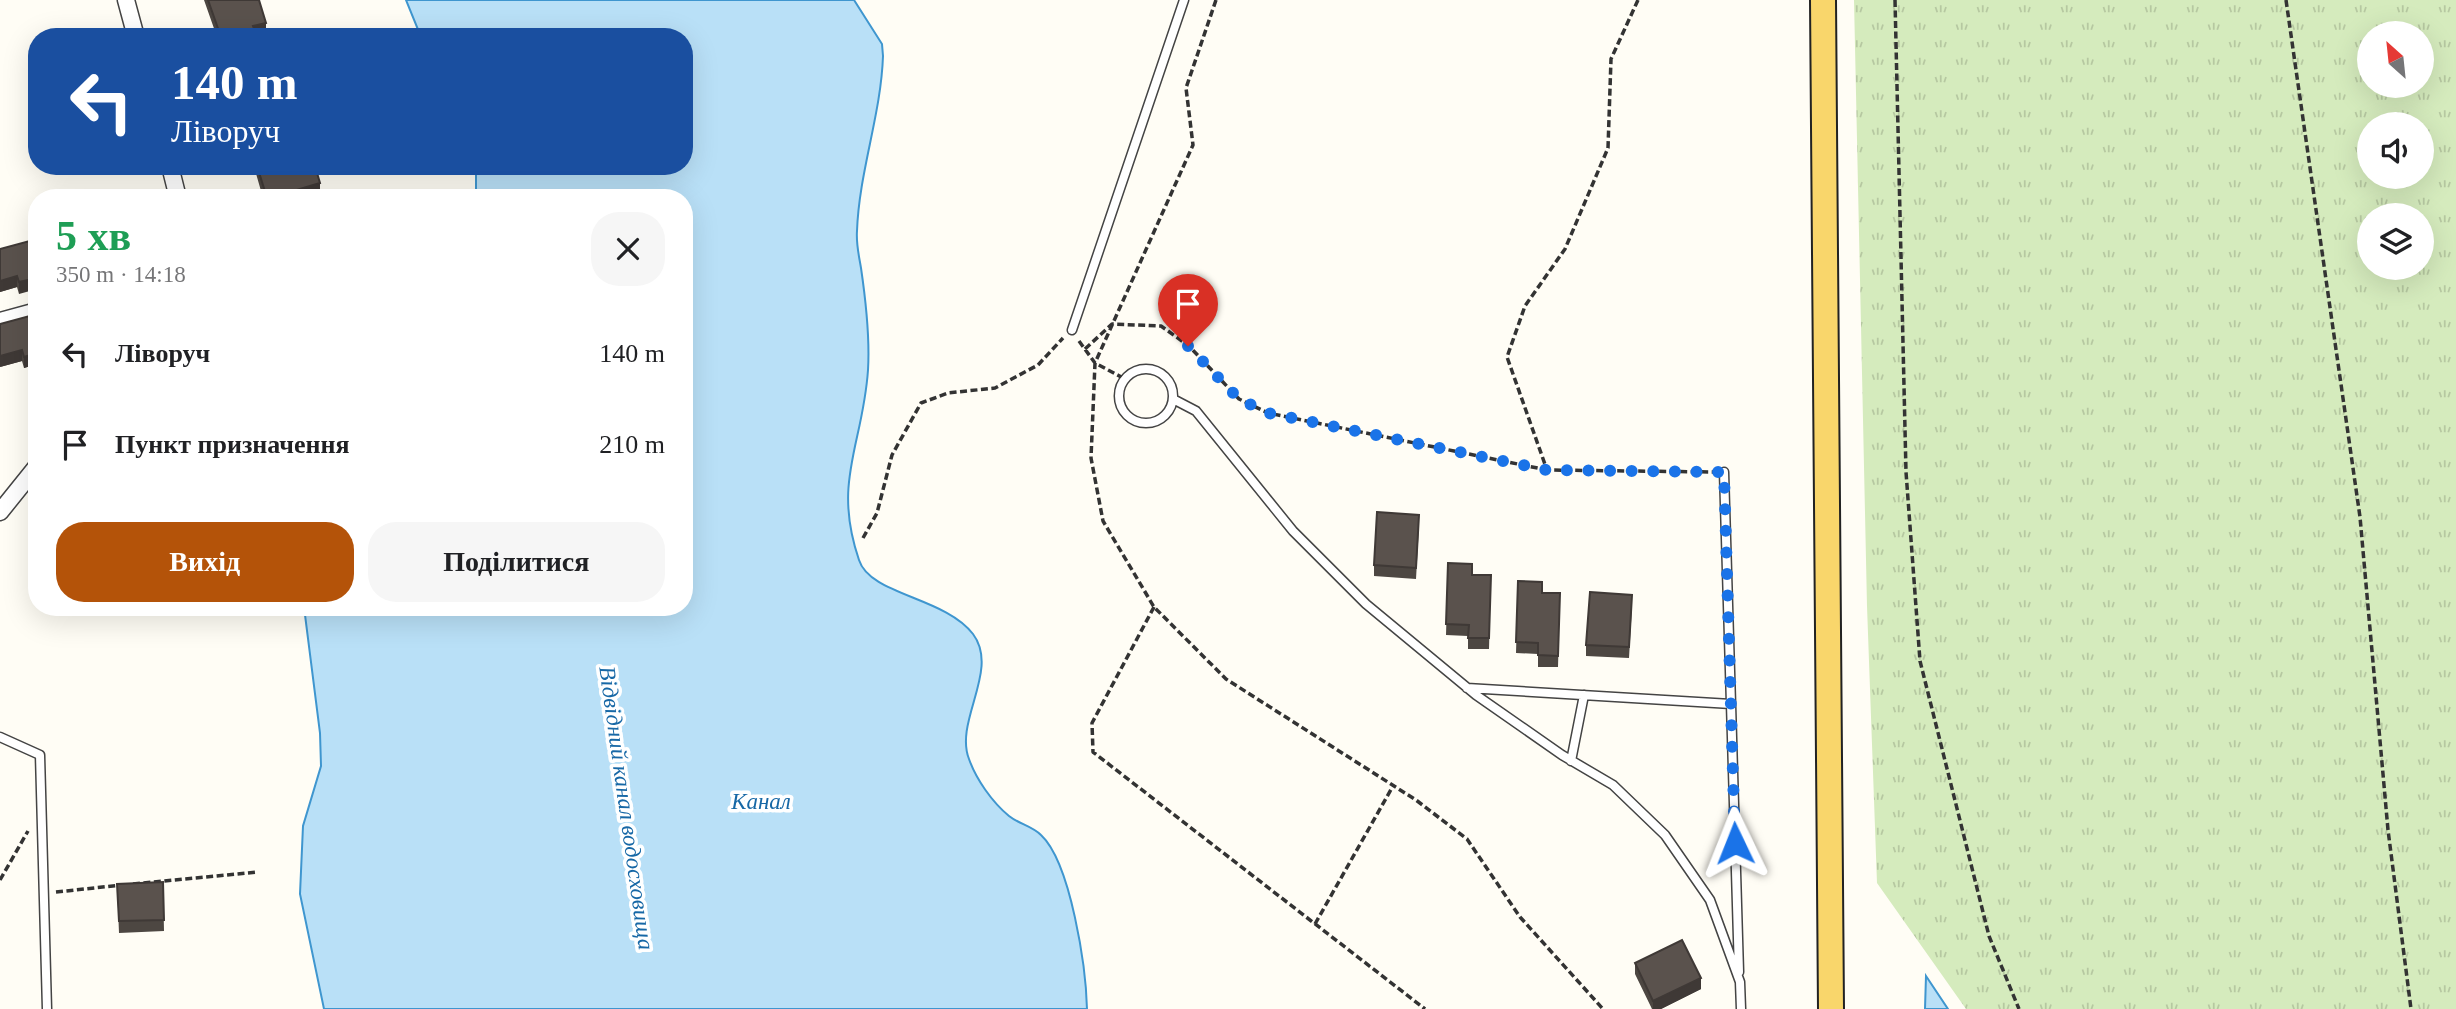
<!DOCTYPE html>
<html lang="uk">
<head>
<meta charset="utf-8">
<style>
  body { margin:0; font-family:Georgia,serif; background:#f6f6f6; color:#202124; height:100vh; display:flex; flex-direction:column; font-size:26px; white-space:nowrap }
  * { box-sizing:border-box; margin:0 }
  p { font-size:23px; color:#757577 }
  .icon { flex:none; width:38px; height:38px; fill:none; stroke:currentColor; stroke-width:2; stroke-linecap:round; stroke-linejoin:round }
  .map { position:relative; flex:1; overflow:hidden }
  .sheet { position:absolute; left:28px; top:189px; width:665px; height:427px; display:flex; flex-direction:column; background:#fff; border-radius:28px; box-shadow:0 7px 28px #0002 }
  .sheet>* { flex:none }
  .hud { position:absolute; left:28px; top:28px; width:665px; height:147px; border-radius:28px; box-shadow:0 7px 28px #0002; background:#1a4fa0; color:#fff; overflow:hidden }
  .needle { width:46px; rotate:333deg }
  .controls { position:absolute; left:2357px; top:21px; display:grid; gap:14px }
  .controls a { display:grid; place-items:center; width:77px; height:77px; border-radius:50%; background:#fff; box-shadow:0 7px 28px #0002; font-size:35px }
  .pin { position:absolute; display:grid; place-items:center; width:60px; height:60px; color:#fff; margin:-72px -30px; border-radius:50% 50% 50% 0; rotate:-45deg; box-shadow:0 0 7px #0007 }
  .pin .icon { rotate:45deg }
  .me { position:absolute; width:77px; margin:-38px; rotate:358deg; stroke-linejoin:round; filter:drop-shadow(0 0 5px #0008) }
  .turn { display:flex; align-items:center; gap:24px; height:147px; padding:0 28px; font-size:32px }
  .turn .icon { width:91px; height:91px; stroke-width:2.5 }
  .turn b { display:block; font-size:49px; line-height:60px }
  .round { display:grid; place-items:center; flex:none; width:74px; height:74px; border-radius:28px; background:#f6f6f6 }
  .head { display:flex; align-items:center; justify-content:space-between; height:119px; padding:0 28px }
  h1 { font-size:42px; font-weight:700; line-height:52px; color:#1e9e55 }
  .cta { display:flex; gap:14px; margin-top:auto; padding:14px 28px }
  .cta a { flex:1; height:80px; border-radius:28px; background:#b45309; color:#fff; font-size:28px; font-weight:700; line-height:80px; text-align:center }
  .cta a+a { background:#f6f6f6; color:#202124 }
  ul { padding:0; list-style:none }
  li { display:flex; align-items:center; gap:21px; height:91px; padding:0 28px }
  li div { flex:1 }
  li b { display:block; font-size:26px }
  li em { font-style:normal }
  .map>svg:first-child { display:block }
  .grass { fill:url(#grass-tufts); fill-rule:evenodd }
  .water { fill:#b9e0f7; stroke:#3f96cf; stroke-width:2 }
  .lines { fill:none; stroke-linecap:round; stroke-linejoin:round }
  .service-casing { stroke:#444; stroke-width:11 }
  .minor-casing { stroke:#444; stroke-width:19 }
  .primary-casing { stroke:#222; stroke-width:28 }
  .path { stroke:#333; stroke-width:3.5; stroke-dasharray:7 3.5; stroke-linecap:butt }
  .service { stroke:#fff; stroke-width:8 }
  .minor { stroke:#fff; stroke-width:16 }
  .primary { stroke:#f9d66b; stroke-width:24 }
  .wall { fill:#4d4742 }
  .shaded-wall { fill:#3f3936 }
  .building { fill:#5a524d; stroke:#3f3936; stroke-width:2 }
  .route { stroke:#1a73e8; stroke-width:12; stroke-dasharray:0 21.6 }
  .labels { text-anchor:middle; stroke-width:7; stroke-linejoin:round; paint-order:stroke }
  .water-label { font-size:23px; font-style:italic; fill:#1768a6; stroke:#fff }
</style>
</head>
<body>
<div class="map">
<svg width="2456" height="1009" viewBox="0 0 2456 1009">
  <defs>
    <pattern id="grass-tufts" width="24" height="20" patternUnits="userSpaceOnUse" patternTransform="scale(1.75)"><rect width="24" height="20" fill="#d5ebbd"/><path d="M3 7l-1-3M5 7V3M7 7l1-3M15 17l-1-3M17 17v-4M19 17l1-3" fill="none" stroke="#b6c8a1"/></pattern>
  </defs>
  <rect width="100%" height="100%" fill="#fffdf5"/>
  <path class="grass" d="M1854,0h602v1009h-490l-89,-126 -10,-277zM2370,33h52v53h-52zM2370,124h52v53h-52zM2370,215h52v53h-52z"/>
  <path class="water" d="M406,0h448l28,44 1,12c-2,59 -24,116 -26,175 -1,13 2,25 4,37 5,34 9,69 7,102 -5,75 -36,111 -9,190 11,35 86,37 114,74 27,36 -19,87 -4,125 7,20 23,43 40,57 10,8 23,10 32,19 30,28 45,133 46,174h-763l-24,-115 3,-68 18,-60 -1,-33 -16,-126h380v-409h-208v-32h208v-129h-263z
    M1926,976l22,33h-23z"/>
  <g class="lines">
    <g class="service-casing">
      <path id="service" d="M1072,330l112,-330
        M1119 396a27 27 0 1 1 54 0a27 27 0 1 1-54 0Z
        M1173,399l23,12 97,120 73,73 110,91 86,60 51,30 52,50 45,65 30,82 1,27
        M1724,472l7,232
        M1467,688l264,16 8,268
        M0,737l40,18 7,254
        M1571,761l13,-66"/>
    </g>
    <g class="minor-casing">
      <path id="minor" d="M126,0l10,37
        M170,166l8,32
        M0,321l37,-10
        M0,512l37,-46"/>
    </g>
    <g class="primary-casing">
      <path id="primary" d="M1823,0l8,1009"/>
    </g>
    <path class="path" d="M1216,0l-30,88 7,57 -98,218 -4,95 12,63 51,86 72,72 190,121 51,39 53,78 83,92
      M1638,0l-27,59 -3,89 -43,101 -40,57 -18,51 40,113 166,2
      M1895,0l11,472 14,189 69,275 30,73
      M2286,0l74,517 28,313 23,179
      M1079,341l16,22 30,16
      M1085,349l27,-25 49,2 28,20 50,53 29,14 279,57
      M863,538l14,-25 15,-58 29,-52 27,-10 47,-5 43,-23 25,-27
      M1154,607l-62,116 1,29 332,257
      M0,880l28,-49
      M133,884l125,-12
      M56,892l66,-7
      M1315,924l78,-138"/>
    <use href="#service" class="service"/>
    <use href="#minor" class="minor"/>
    <use href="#primary" class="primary"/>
  </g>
  <path class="wall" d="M204,0h55l7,34 -9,3h-40z
    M255,166h60l5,28 -12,4h-45l-8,-28z
    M37,239l-18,55 -2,-7 -17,5v-43z
    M37,314v50l-13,4 -2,-7 -22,6z
    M1419,526l-3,53 -42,-3v-11z
    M1448,563l24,12h19l-2,74h-21v-13l-22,-1z
    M1518,581l24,12h18l-2,74h-20v-13l-22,-1z
    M1632,606l-3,52 -43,-2v-11z
    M163,882l1,49 -45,2 -2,-49z
    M1635,963l66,26 -40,20h-9l-17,-35z"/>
  <path class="shaded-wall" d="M266,23v11l-9,3 -4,-11z
    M320,183v11l-12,4h-38z
    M17,276v11l-17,5v-11z
    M37,278v11l-18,5v-12z
    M22,350v11l-22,6v-11z
    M37,353v11l-13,4v-11z
    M1701,978v11l-40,20h-8v-8z"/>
  <path class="building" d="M208,0h51l7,23 -13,3 4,11h-36z
    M257,166h58l5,17 -50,15h-3z
    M37,239v39l-18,4 -2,-6 -17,5v-32z
    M37,314v39l-13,4 -2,-7 -22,6v-32z
    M1377,512l42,3 -3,53 -42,-3z
    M1448,563l24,1v11h19l-2,63h-21l1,-13 -23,-1z
    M1518,581l24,1v11h18l-2,63 -20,-1v-12l-22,-1z
    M1590,592l42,3 -3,52 -43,-2z
    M163,882l1,38 -45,1 -2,-37z
    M1682,940l19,38 -48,23 -18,-38z"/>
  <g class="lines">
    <path class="route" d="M1188,346l51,53 29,14 279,57 177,2 11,371"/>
  </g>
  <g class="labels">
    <g class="water-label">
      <text x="761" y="809">Канал</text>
      <text transform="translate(627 808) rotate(82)" y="8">Відвідний канал водосховища</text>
    </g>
  </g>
</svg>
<div class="controls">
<a><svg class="needle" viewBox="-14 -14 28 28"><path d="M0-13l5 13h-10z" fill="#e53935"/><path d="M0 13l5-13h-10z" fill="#757577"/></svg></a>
<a><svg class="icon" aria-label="sound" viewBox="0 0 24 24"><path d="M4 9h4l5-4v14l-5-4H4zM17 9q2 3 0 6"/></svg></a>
<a><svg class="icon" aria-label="layers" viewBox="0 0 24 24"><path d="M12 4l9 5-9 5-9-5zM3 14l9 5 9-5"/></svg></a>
</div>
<div class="pin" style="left:1188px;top:346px;background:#d93025"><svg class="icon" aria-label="arrive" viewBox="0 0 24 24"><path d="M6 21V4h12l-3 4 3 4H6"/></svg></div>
<svg class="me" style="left:1735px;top:843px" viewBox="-20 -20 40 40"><path d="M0-17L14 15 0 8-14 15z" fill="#1a73e8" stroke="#fff" stroke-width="4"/></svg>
<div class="hud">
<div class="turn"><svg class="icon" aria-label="left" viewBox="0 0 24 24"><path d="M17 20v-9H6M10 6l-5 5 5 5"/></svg><div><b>140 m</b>Ліворуч</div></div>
</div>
<section class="sheet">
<div class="head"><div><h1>5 хв</h1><p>350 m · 14:18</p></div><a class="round"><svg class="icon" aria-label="close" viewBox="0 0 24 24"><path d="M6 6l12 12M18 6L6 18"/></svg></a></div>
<ul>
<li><svg class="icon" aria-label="left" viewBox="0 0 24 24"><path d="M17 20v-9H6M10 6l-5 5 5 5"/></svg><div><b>Ліворуч</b></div><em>140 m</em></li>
<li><svg class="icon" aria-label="arrive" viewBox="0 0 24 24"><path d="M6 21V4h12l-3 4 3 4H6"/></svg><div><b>Пункт призначення</b></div><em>210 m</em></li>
</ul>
<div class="cta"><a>Вихід</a><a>Поділитися</a></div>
</section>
</div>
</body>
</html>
